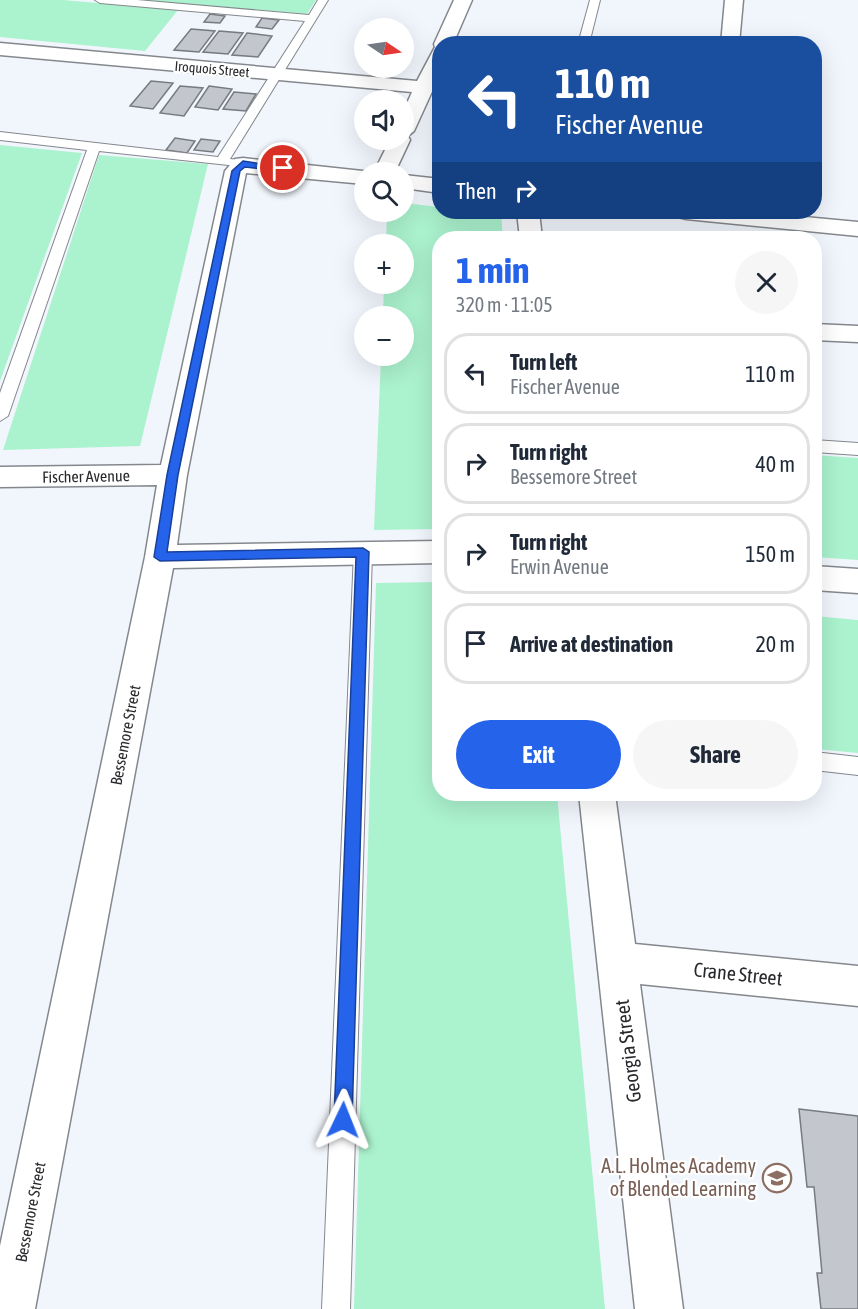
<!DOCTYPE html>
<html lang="en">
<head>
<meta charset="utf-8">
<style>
  body { margin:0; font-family:"Asap Condensed",sans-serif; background:#f6f6f7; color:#1f2937; height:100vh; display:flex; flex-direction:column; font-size:22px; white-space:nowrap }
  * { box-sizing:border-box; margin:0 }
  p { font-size:20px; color:#747a83 }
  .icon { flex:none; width:33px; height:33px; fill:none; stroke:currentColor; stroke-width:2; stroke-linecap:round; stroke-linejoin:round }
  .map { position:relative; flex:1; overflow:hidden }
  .side { position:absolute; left:432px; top:231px; width:390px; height:570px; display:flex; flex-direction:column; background:#fff; border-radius:24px; box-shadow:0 6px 24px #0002 }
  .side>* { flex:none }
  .guide { position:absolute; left:432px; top:36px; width:390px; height:183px; border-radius:24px; box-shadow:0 6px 24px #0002; background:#1a4fa0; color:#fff; overflow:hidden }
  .needle { width:39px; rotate:103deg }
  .controls { position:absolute; left:354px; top:18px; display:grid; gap:12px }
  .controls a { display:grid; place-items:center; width:60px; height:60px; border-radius:50%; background:#fff; box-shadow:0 6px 24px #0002; font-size:30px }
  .pin { position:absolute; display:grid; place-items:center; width:51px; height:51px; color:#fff; margin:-26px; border:3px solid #fff; border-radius:50%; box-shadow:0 2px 6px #0007 }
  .me { position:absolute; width:66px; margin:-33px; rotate:2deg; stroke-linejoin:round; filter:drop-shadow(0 0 4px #0008) }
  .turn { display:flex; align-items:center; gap:21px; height:126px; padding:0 24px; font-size:27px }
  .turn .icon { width:78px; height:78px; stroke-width:2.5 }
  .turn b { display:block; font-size:42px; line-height:51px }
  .then { display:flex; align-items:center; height:57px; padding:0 24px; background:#0003; gap:12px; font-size:22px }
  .round { display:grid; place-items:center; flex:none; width:63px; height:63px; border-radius:32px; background:#f6f6f7 }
  .head { display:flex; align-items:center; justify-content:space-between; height:102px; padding:0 24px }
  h1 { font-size:36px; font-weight:700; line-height:45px; color:#2563eb }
  .cta { display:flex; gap:12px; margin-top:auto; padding:12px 24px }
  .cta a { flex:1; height:69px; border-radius:36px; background:#2563eb; color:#fff; font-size:24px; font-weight:700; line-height:69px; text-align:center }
  .cta a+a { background:#f6f6f7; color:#1f2937 }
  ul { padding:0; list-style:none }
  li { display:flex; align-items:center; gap:18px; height:81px; margin:0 12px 9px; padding:0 12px; border:3px solid #e0e1e3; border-radius:24px }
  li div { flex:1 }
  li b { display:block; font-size:22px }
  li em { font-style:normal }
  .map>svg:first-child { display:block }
  .green { fill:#abf2ce }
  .building { fill:#c3c7cd; stroke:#777b80; stroke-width:1.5 }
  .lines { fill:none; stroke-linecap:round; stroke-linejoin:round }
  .lane-casing { stroke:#84888d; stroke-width:2 }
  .street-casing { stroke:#84888d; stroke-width:3 }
  .lane { fill:#fff; fill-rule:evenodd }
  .street { fill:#fff; fill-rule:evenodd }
  .route { fill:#2563eb; stroke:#184099; stroke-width:1.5 }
  .labels { text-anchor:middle; stroke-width:4.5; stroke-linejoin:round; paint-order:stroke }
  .far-street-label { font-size:14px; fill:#28292c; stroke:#fff }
  .street-label { font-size:16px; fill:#28292c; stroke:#fff }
  .near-street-label { font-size:20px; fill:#28292c; stroke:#fff }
  .near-education-label { font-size:20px; fill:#785e54; stroke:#fff; text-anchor:end }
</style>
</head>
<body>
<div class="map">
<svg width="858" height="1309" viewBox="0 0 858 1309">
  <rect width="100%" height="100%" fill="#f1f6fc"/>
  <path class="green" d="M0,0h63l115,10 -33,41 -145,-14z
    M140,0h176l-9,14z
    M0,145l82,8 -82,228z
    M99,155l109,9 -68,282 -137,4z
    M404,203l35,4 1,5 61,1 2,25h-63l-1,291 -65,1 7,-174h23v-40h-21l1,-32h20v-40h-18l1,-32h17z
    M814,455l44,3v102l-43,-3z
    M439,582l1,212h117l48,515h-251l22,-726z
    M815,616l43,4v133l-43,-4z"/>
  <path class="building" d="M210,14l15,2 -5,7 -16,-1z
    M262,18l17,2 -7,9 -16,-2z
    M191,29l24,2 -16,21 -25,-2z
    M219,31l24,2 -15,21 -25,-2z
    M247,33l25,3 -14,21 -26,-2z
    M151,81l22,2 -20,26 -23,-3z
    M180,86l23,2 -19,28 -24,-3z
    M209,86l23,3 -14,21 -23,-3z
    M234,92l22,2 -10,17 -23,-2z
    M175,138l20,3 -8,12 -21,-3z
    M201,139l19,2 -7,11 -19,-2z
    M799,1109l59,7v193h-37l-4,-36h5l-8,-86h-7z"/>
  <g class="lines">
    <g class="lane-casing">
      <path id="lane" d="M95,0h42l172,15 9,-15h10l-98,159 17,2v6l-148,-16 -91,265 -8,5v-28l87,-243 -87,-10v-8l218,25 87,-136 -205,-18z
        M590,0h10l-11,44h-11z
        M814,440l44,3v12l-44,-3z
        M363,545l6,2 3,5 -22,757h-28l32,-757 3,-5z
        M814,752l44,5v18l-44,-5z"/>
    </g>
    <g class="street-casing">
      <path id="street" d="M454,0h18l-19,44h-13v30l-26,57 -6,5 2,4 -15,32h-21l16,-32h14v-30l8,-18 -412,-37v-12l417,38 18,-34 -1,-3z
        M725,0h18l-4,44h-18z
        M243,158l129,14h-8v12l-118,-11 -59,302 -10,70 263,-4v22l-267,5 -138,741h-35v-63l145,-689 12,-72 -157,2v-20l161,-2 64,-294 10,-12z
        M404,175l36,4v14l-36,-5z
        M517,212h22l3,26h-22z
        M675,212h75l108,10v14l-172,-17 -8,-2z
        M814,324l44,2v16l-44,-2z
        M814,566l44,3v24l-44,-3z
        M579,794h36l20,150 223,22v40l-218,-22 43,325h-48z"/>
    </g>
    <use href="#lane" class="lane"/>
    <use href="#street" class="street"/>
  </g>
  <path class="route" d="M243,161l45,7 -5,3 -38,-4 -5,4 -62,304 -11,77 196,-4 6,4 -17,568 -3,6 -6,3 -7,-3 -2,-6 22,-563 -196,4 -6,-4 13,-82 65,-304z"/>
  <defs>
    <g id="school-ring" transform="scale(1.5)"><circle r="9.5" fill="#fff" stroke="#8d6e63" stroke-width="1.5"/><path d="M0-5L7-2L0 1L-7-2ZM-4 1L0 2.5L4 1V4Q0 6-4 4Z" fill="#8d6e63"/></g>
  </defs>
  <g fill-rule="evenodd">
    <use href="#school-ring" x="777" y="1178"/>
  </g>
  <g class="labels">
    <g class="far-street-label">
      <text transform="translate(212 69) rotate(5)" y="5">Iroquois Street</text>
    </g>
    <g class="street-label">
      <text transform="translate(86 476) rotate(-1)" y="6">Fischer Avenue</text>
      <text transform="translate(125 735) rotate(-79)" y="6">Bessemore Street</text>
      <text transform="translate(30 1212) rotate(-79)" y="6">Bessemore Street</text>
    </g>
    <g class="near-street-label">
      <text transform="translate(738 974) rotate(6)" y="7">Crane Street</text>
      <text transform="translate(628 1051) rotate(-97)" y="7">Georgia Street</text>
    </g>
    <g class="near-education-label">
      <text x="756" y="1173">A.L. Holmes Academy<tspan x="756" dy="23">of Blended Learning</tspan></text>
    </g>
  </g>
</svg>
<div class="controls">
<a><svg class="needle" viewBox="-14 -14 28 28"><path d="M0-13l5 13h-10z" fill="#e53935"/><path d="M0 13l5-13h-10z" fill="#747a83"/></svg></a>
<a><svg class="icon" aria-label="sound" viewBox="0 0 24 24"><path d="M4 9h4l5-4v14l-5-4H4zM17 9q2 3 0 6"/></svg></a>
<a><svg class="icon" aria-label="search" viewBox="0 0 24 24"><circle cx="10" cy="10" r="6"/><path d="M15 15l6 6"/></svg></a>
<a>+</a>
<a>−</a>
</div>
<div class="pin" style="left:283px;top:168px;background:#d93025"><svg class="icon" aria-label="arrive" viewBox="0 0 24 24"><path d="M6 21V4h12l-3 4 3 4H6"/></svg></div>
<svg class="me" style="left:343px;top:1120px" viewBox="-20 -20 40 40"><path d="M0-17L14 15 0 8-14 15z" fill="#2563eb" stroke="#fff" stroke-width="4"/></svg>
<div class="guide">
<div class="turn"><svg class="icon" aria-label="left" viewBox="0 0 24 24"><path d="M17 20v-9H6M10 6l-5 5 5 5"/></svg><div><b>110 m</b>Fischer Avenue</div></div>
<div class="then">Then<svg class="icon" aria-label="right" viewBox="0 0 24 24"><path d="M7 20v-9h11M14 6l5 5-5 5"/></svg></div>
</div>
<section class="side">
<div class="head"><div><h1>1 min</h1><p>320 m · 11:05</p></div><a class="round"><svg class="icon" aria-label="close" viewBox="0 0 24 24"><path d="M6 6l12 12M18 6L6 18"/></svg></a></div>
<ul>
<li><svg class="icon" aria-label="left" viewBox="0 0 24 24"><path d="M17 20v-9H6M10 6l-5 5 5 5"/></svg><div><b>Turn left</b><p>Fischer Avenue</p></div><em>110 m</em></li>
<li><svg class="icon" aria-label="right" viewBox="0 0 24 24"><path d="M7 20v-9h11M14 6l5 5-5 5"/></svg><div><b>Turn right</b><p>Bessemore Street</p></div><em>40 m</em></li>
<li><svg class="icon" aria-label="right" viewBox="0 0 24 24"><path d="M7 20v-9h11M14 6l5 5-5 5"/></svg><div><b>Turn right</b><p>Erwin Avenue</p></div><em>150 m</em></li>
<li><svg class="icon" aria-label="arrive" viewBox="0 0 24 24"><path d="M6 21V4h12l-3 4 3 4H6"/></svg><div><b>Arrive at destination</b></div><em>20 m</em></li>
</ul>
<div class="cta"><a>Exit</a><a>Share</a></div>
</section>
</div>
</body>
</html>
